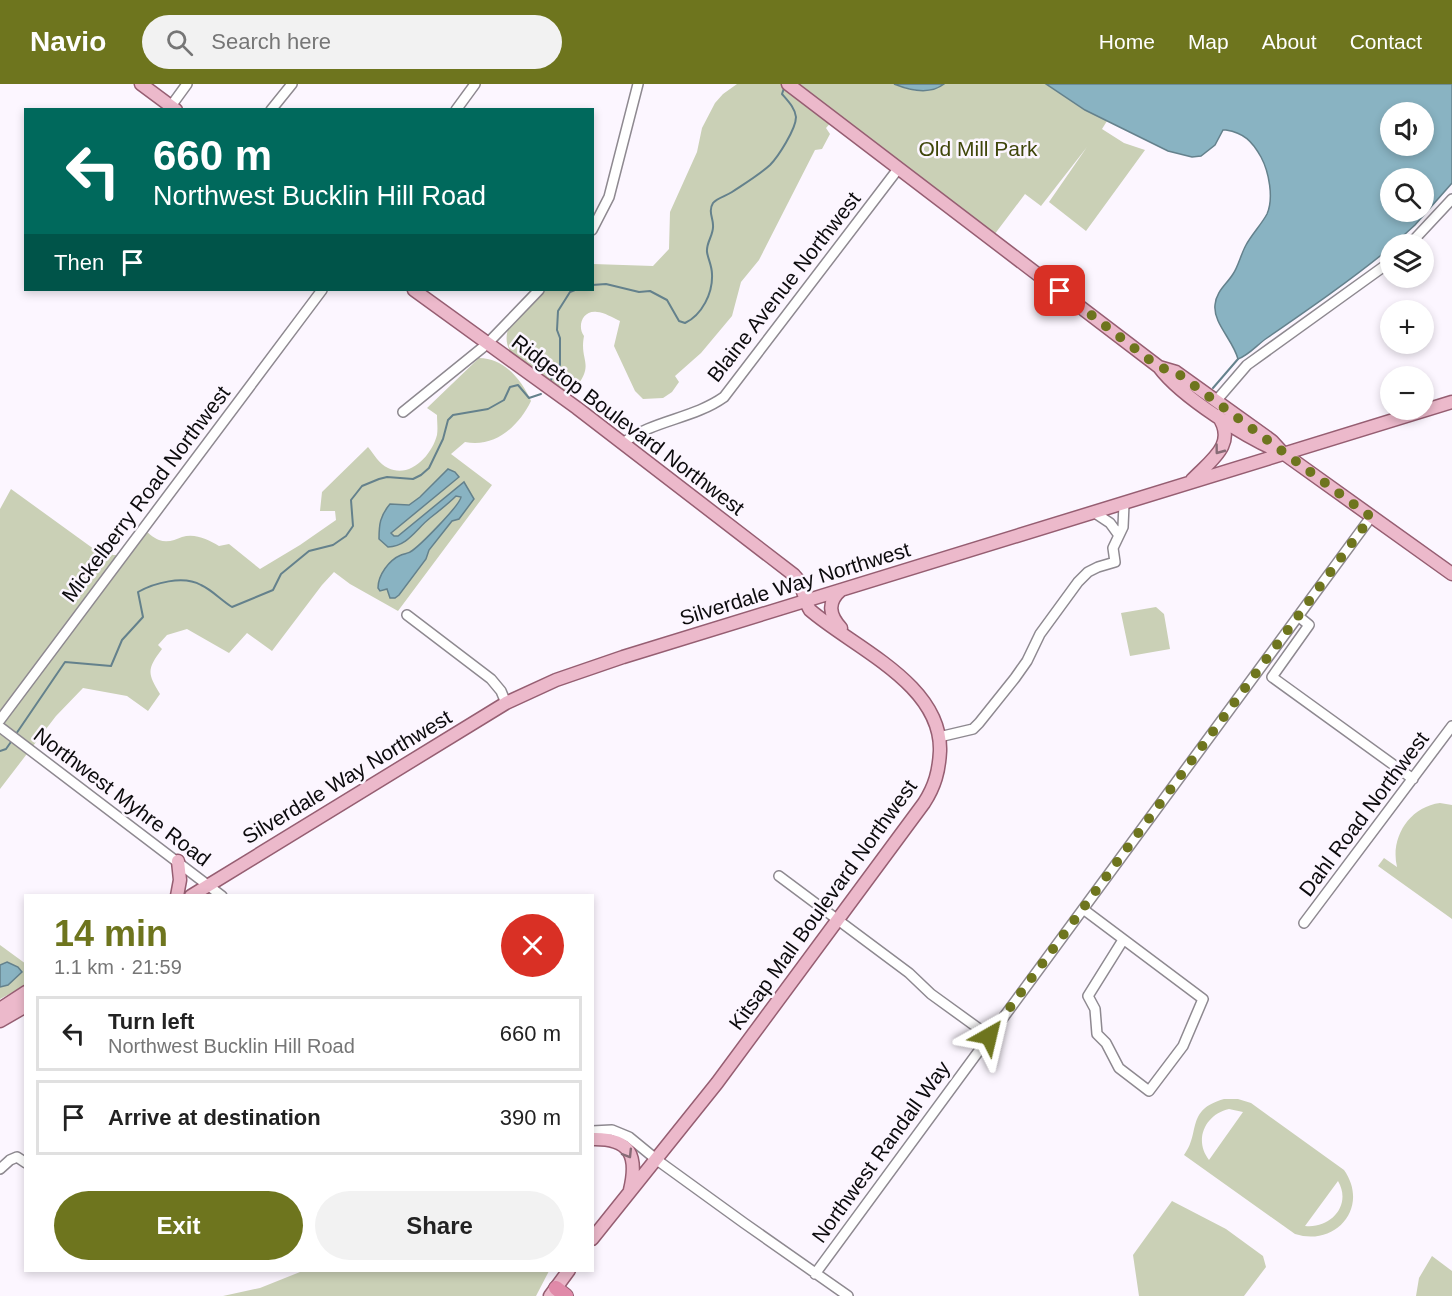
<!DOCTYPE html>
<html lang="en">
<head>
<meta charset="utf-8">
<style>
  body { margin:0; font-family:Helvetica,sans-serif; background:#f2f2f2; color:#222; height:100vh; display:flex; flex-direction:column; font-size:22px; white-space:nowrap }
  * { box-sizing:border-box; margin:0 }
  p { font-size:20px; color:#767676 }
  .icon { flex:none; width:33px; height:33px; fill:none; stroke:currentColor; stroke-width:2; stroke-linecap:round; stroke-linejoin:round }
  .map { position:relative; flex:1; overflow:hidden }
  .details { position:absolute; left:24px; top:810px; width:570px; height:378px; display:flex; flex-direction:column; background:#fff; border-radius:0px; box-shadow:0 3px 9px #0003 }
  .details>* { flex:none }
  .hud { position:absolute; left:24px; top:24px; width:570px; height:183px; border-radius:0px; box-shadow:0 3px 9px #0003; background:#00695c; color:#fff; overflow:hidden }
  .fabs { position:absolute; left:1380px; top:18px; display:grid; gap:12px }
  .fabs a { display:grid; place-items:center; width:54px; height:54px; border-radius:50%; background:#fff; box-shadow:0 3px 9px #0003; font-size:30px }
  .pin { position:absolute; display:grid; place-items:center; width:51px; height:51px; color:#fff; margin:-26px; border-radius:12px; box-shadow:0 3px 9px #0006 }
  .me { position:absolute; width:66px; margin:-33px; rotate:37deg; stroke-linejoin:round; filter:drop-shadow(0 0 4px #0008) }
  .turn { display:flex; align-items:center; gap:21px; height:126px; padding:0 30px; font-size:27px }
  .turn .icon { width:78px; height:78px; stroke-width:2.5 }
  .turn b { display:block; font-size:42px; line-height:51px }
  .then { display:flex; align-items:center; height:57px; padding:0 30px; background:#0003; gap:12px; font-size:22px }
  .round { display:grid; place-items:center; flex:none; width:63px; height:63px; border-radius:32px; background:#f2f2f2 }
  .summary { display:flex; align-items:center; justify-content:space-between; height:102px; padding:0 30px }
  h1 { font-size:36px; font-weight:800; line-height:45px; color:#6e751e }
  .button { display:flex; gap:12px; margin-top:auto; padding:12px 30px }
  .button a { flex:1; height:69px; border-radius:36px; background:#6e751e; color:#fff; font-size:24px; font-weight:800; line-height:69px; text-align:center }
  .button a+a { background:#f2f2f2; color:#222 }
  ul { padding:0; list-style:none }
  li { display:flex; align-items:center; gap:18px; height:75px; margin:0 12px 9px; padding:0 18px; border:3px solid #e0e0e0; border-radius:0px }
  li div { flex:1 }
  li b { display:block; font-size:22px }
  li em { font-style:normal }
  header { display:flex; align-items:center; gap:36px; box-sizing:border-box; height:84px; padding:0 30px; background:#6e751e; color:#fff }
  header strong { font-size:28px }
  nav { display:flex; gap:33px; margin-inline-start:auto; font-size:21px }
  .search { width:420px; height:54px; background:#f2f2f2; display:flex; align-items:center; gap:15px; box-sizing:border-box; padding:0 21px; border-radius:33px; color:#767676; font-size:22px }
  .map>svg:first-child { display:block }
  .green { fill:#cad0b6; fill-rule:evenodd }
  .water { fill:#89b3c2; stroke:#64818c; stroke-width:1.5; fill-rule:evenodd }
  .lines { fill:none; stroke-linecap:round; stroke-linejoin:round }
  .stream { stroke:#64818c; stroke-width:2 }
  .minor-casing { stroke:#8e8990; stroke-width:12 }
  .major-casing { stroke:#965e72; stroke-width:15 }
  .highway-casing { stroke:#965e72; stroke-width:16 }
  .minor { stroke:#fff; stroke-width:9 }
  .major { stroke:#ecb9cb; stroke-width:12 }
  .highway { stroke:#e08aa9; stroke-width:14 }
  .oneway { stroke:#876b76 }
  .route { stroke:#6e751e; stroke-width:10; stroke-dasharray:0 18 }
  .labels { text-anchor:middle; stroke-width:5; stroke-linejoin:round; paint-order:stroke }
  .park-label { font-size:21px; fill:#3f460a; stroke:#fcf6ff }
  .street-label { font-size:21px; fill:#0c0b0d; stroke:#fcf6ff }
</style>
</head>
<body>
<header>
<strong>Navio</strong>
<div class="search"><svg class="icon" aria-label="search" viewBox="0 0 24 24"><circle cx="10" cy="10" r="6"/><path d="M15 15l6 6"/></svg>Search here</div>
<nav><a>Home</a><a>Map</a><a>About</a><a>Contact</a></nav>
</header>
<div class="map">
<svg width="1452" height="1212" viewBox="0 0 1452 1212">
  <rect width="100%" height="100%" fill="#fcf6ff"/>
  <path class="green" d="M737,0h157c15,7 36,11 50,0h102l39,26 22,11 -5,8 22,14 21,7 -59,81 -37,-29 38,-55 -46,59 -16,-12 -34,45 -157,-120 -8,9 4,6 -8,15 -7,1 -56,110 -18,22 -9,34 -31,37 -26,23 4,6 -7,10 -9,6 -20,1 -8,-8 -21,-45 6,-25c-7,-3 -16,-9 -23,-9 -15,-2 -20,15 -13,24 -5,26 12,27 -10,54l-6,2 -5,-3 -53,-38c-13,-23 14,-46 29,-61h53l1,-26 60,2 16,-17 1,-37 27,-60 5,-24 13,-25 8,-9z
    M479,274c25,0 43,22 52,43 -12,25 -36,47 -66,41l-14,12 41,31 -94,126 -48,-27 -16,-12 -12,13 -50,66 -25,-18 -18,20 -42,-24 -20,6 -9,10 4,4c-15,20 -15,24 -2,45l-12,17 -21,-15 -44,-8 -27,28 -56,73v-280l11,-20 87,63 9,-1 6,2 -1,2h11l20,-26c5,3 10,9 16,11 8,3 16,0 23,-3 14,-4 26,3 37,9l10,-2 31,25 40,-24 36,-25 -1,-9h-15l2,-19 46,-45c6,7 11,17 20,21 22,11 44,-13 49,-33 1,-6 0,-14 0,-20l-10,-7z
    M1156,523l8,7 6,35 -40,7 -9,-43z
    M1440,719l12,2v114l-74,-53 6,-8 13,9c-7,-29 12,-60 43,-64z
    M0,861l26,19 -1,26h-8l-17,9z
    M1224,1015h14l13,4 93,67c26,37 -8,77 -49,64l-111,-79c17,-22 1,-45 40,-56zM1229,1025l14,3 -34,48c-16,-21 -3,-46 20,-51zM1338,1097c14,24 -7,48 -33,45z
    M1172,1117l54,28 37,27 3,11 -22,29h-105l-6,-41z
    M1432,1172l20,15v25h-36l3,-18z
    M305,1186h244v1l-13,25h-313l37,-8z"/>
  <path class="water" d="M894,0h50c-14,11 -35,6 -50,0z
    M1046,0h406v99l-37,42 -21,19h-4v4c-39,32 -81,61 -123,90 -9,6 -19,18 -29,21 -5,-19 -25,-36 -23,-54 1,-14 12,-21 18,-31 5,-7 8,-20 13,-29 6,-11 15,-20 21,-31 7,-16 2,-42 -6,-57 -9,-16 -17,-24 -35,-27h-3l-8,15 -14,11 -9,1 -24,-6 -83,-41zM1390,28h34v34h-34zM1390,94h34v34h-34z
    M448,385l7,3 4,5 -68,56 3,3h4l66,-54 10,17 -15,20 -7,2 -23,29 -3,9 -27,36 -4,3h-5l-3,-9 -7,2 -2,-3c0,-13 11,-28 23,-33 2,-1 8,-2 9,-3 9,-5 50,-47 51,-55l-5,-1c-8,8 -17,15 -26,22 -14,11 -22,28 -42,29l-9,-8c0,-15 1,-23 11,-35l19,1 11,-8z
    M7,878l11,5 4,5 -14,13 -8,2v-22z"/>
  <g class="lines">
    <path class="stream" d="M592,201l14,-1 33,8 11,-1 17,9 12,21 6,2c17,-8 28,-30 27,-49 0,-8 -4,-15 -5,-22 -1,-10 7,-17 6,-27 0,-7 -5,-14 0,-22 4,-5 13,-7 19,-11 12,-8 27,-17 38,-27 8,-8 26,-36 26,-48 -1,-9 -8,-16 -14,-23l3,-9
      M551,296l3,-9 6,-6v-27l-3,-8 1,-19 12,-19 5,-2
      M1213,304l25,-29
      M16,650l49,-72 46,4 11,-26 21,-23 -5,-25c16,-9 45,-17 63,-7 11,5 20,15 31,22l41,-17 8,-16 28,-23 24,-6 13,-9 7,-10 -2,-26 11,-14 17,-7 8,-2 26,2 8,-4 8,-7 14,-29 5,-19 5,-5 35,-6 16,-9 6,-13 8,-2 11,13 12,-4
      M0,667l6,-2 7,-10"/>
    <g class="minor-casing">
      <path id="minor" d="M171,22l16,-22
        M271,26l21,-26
        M456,26l19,-26
        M592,146l17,-33 29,-113
        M1410,160l42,-45
        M1216,317l31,-36 143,-103
        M403,328l84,-68 52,-54
        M623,359c30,-23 70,-24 101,-46l174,-228
        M1095,429l15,10 8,11
        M407,531l84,64 10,12 5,12
        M1298,532l11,9 -37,52 141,102
        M0,636l322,-430
        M0,643l222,169
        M939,653l34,-8 6,-6 36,-45 12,-17 13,-27 38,-52 10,-10 10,-5 17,-5 -2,-14 10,-21 1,-23
        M779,792l130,97 22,21 58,42
        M1083,825l120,90 -20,47 -34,45 -30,-23 -13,-25 -9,-9 -2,-25 -7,-13 35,-56
        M1304,839l148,-197
        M592,1047l20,-1 17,7 28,23 87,63 104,73
        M0,1085l10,-9 7,-3 9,6
        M815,1190l556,-757"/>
    </g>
    <g class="major-casing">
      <path id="major" d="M141,0l35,26
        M788,0l371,283c22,30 89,72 124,86
        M414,206l163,118 217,167c10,9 9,24 16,35 44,38 132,74 130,141 -1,20 -5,35 -16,52l-207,280 -125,156
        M1159,283l17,5 96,69 11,12 169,121
        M1192,396c18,-19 46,-36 26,-64
        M841,506c-14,12 -12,25 0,38
        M177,812l3,-16 -2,-19
        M191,812l315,-193 50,-23 67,-23 829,-255
        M0,925l26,-17
        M0,937l26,-15
        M592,1055c39,-1 46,17 38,51
        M550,1212l19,-26"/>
    </g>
    <g class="highway-casing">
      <path id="highway" d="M556,1204l10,8"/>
    </g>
    <use href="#minor" class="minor"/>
    <use href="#major" class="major"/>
    <use href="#highway" class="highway"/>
  </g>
  <defs><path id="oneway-chevron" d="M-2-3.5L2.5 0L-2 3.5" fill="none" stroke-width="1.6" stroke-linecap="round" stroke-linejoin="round" transform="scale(1.5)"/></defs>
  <g class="oneway">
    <use href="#oneway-chevron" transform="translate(1219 366) rotate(127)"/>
    <use href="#oneway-chevron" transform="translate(628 1070) rotate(58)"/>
  </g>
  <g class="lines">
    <path class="route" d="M989,952l382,-519 -195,-145 -17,-5 -99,-76"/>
  </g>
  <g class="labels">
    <g class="park-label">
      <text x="978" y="72">Old Mill Park</text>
    </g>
    <g class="street-label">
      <text transform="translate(784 203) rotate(-52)" y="7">Blaine Avenue Northwest</text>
      <text transform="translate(628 341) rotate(37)" y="7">Ridgetop Boulevard Northwest</text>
      <text transform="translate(146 410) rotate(-53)" y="7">Mickelberry Road Northwest</text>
      <text transform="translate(795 500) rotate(-17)" y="7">Silverdale Way Northwest</text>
      <text transform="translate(347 693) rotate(-31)" y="7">Silverdale Way Northwest</text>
      <text transform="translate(122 713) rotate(37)" y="7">Northwest Myhre Road</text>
      <text transform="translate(1364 730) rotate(-53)" y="7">Dahl Road Northwest</text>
      <text transform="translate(823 821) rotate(-54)" y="7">Kitsap Mall Boulevard Northwest</text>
      <text transform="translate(881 1068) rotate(-54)" y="7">Northwest Randall Way</text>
    </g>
  </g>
</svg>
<div class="fabs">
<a><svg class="icon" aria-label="sound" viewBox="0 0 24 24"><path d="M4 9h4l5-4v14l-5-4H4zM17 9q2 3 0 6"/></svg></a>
<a><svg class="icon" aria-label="search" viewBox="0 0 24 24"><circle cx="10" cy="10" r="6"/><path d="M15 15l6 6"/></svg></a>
<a><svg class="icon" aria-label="layers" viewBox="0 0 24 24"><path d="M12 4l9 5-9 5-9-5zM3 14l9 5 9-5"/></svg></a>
<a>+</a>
<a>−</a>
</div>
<div class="pin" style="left:1060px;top:207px;background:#d93025"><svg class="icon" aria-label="arrive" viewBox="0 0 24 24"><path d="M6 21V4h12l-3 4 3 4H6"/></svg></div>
<svg class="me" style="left:989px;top:952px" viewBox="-20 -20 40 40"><path d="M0-17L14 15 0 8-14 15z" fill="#6e751e" stroke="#fff" stroke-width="4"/></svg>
<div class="hud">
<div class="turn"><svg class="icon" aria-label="left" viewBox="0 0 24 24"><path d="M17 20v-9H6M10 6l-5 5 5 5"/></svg><div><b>660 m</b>Northwest Bucklin Hill Road</div></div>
<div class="then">Then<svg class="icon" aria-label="arrive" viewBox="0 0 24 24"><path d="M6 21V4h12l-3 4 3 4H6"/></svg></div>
</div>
<section class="details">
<div class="summary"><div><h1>14 min</h1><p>1.1 km · 21:59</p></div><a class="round" style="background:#d93025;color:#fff"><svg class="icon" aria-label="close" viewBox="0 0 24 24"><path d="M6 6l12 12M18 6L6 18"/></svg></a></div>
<ul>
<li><svg class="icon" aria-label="left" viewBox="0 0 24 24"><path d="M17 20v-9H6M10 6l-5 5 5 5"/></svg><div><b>Turn left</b><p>Northwest Bucklin Hill Road</p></div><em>660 m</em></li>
<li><svg class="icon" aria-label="arrive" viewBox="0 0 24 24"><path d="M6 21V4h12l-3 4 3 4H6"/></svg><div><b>Arrive at destination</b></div><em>390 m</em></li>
</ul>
<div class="button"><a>Exit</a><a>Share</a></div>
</section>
</div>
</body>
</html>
